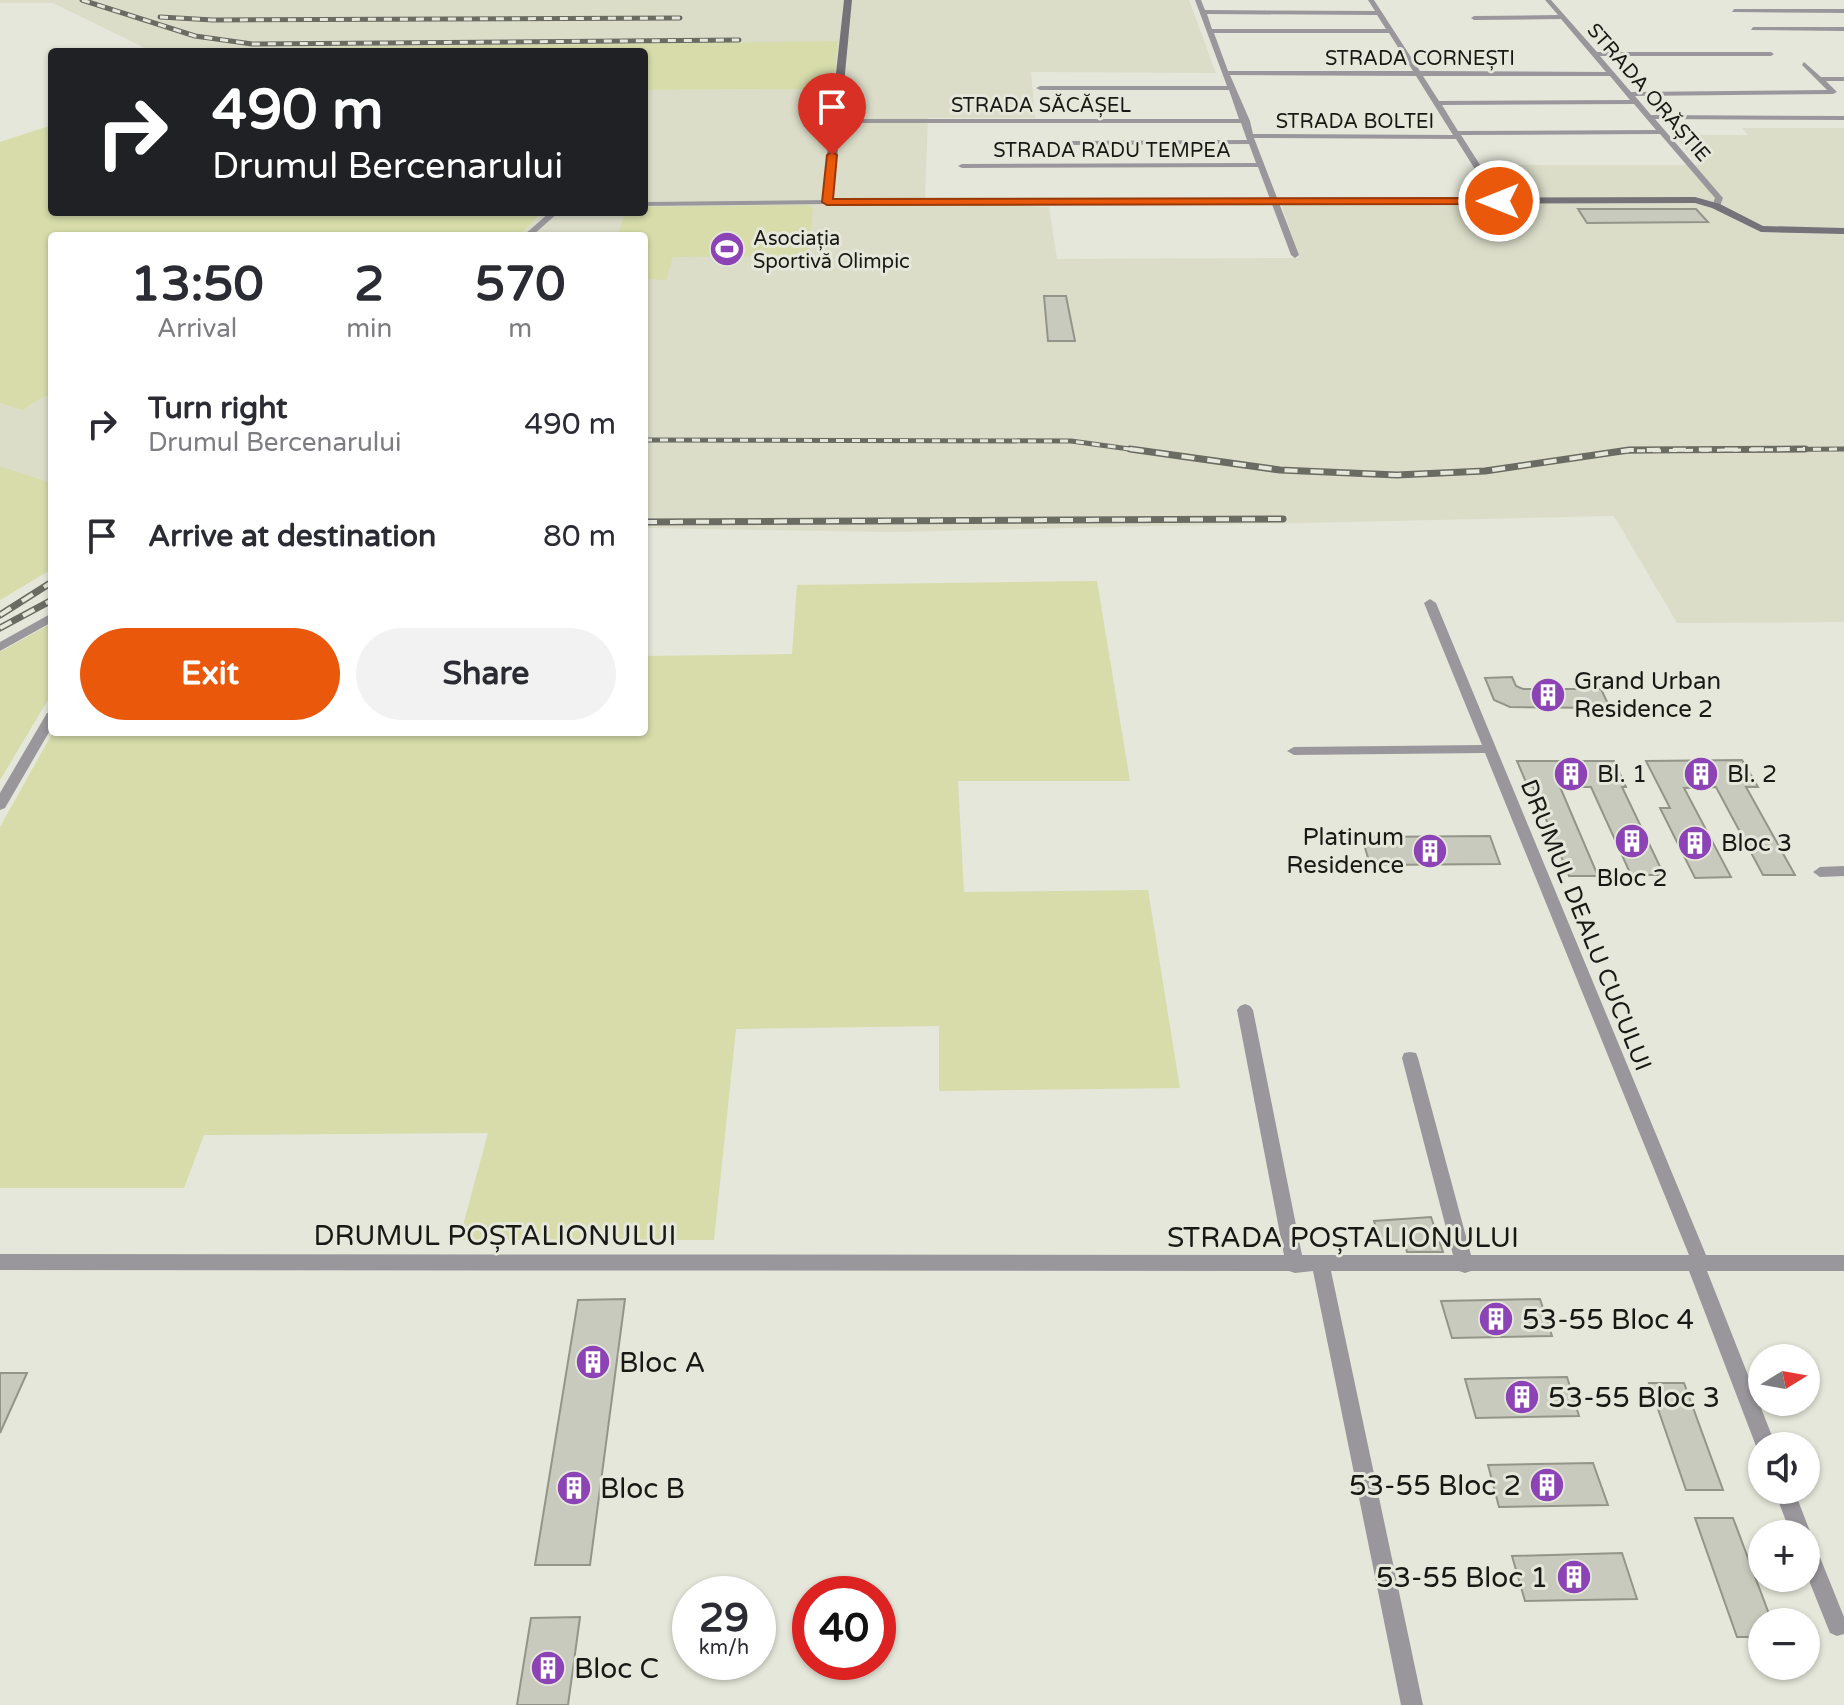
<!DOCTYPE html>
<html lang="en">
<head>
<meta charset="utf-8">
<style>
  body { margin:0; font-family:"Varela Round",sans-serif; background:#f2f2f3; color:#2b2b33; height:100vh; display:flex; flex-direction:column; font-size:30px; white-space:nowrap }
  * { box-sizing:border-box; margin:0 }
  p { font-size:26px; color:#7c7c81 }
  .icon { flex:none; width:44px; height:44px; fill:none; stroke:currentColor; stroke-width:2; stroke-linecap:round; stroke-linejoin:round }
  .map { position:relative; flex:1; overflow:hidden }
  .side { position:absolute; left:48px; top:232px; width:600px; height:504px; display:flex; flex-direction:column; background:#fff; border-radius:8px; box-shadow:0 2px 6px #0004 }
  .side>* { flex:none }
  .top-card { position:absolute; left:48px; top:48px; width:600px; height:168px; border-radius:8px; box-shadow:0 2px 6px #0004; background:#202124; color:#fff; overflow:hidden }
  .needle { width:52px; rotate:79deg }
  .fabs { position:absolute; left:1748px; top:1344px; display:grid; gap:16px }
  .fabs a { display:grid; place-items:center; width:72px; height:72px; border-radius:50%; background:#fff; box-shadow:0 2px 6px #0004; font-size:40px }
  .speed { position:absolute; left:672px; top:1576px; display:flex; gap:16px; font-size:40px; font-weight:700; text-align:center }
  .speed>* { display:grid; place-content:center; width:104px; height:104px; border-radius:50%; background:#fff; box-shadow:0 2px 6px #0004; line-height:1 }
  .speed small { font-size:20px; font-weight:400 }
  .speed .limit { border:12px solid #d22; background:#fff; color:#111 }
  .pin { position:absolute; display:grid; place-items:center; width:68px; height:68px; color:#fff; margin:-82px -34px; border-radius:50% 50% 50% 0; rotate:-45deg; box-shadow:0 0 8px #0007 }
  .pin .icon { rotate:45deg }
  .me { position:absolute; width:88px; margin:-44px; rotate:270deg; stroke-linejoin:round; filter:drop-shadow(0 0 6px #0008) }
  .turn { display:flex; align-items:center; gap:28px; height:168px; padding:0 32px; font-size:36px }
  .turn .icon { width:104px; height:104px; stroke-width:2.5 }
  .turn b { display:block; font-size:56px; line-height:68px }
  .eta { display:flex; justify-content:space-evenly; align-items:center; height:136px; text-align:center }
  .eta b { font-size:48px; font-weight:700; line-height:56px }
  .button { display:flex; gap:16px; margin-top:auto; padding:16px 32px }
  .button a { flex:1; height:92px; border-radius:48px; background:#ea580c; color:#fff; font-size:32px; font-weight:700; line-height:92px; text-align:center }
  .button a+a { background:#f2f2f3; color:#2b2b33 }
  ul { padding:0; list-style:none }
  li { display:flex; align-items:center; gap:24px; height:112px; padding:0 32px }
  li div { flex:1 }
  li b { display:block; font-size:30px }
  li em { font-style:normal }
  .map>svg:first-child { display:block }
  .built { fill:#dbddc9 }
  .green { fill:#d7dcaa }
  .building { fill:#c9cabe; stroke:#94958a; stroke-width:2 }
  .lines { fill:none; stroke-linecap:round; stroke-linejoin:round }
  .street { fill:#9a979c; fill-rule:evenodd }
  .secondary { fill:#767279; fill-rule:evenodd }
  .rail-far1-casing { stroke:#6a6b63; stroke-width:5 }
  .rail-casing { stroke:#6a6b63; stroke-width:7 }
  .rail-far1 { stroke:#e5e7da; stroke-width:3; stroke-dasharray:8; stroke-linecap:butt }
  .rail { stroke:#e5e7da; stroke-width:4; stroke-dasharray:13; stroke-linecap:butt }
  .route { fill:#ea580c; stroke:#983908; stroke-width:2 }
  .labels { text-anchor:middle; stroke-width:6; stroke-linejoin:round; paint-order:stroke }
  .far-street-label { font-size:20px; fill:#181914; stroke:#e5e7da }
  .far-poi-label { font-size:20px; fill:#181914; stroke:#e5e7da; text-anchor:start }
  .poi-label { font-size:24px; fill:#181914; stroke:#e5e7da; text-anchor:start }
  .street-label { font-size:24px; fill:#181914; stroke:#e5e7da }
  .near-street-label { font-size:28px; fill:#181914; stroke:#e5e7da }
  .near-poi-label { font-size:28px; fill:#181914; stroke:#e5e7da; text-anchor:start }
</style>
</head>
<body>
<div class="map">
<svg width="1844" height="1705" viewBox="0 0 1844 1705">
  <rect width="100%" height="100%" fill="#e5e7da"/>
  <path class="built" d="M0,0h1189l27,73 -185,-1 4,46h-107l-3,83 124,6 8,52 242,-1 -18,-55h220l-21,-38h219l-25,-30h74l-6,-7h102v494l-167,1 -63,-107 -721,16 -249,-4v-292h-125l23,-24h102v-122l188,-1 6,-48 -689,9 -96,-47h-53z
    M45,396l7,2v85l-52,-17v-63l22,7z"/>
  <path class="green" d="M838,41l-5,48 -189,1v-38h-380l11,-4z
    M52,125v87h490l-23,24h-467v162l-7,-2 -23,14 -22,-7v-261z
    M806,205l7,3 -5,48 -135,1 -7,23 -22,-1v-43h-27l9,-24h18v-5z
    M0,466l52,17v86l-52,31z
    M1097,581l33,200h-172l6,111 184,-2 32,198 -241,3v-65l-203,3 -22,211h-255l29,-107 -284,2 -20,53h-184v-361l53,-95h591v-76l148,-2 5,-69z
    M52,623v70l-52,87v-128z"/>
  <path class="building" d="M1578,209h118l12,13 -121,1z
    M1044,296h22l9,45h-27z
    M1512,677l4,9 7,3h78l9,19 -100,-1 -16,-7 -9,-22z
    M1742,760l16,27h-12l49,88h-32l-47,-88 -32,1 47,89 -36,1 -35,-70h10l-24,-47z
    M1517,761h97l12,26h-4l42,88h-33l-40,-88h-31l38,89h-29l-36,-89h-5z
    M1490,836l10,28 -130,1 -8,-28z
    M1431,1217l12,35h-36l-3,-10 -23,2 -7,-23z
    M625,1299l-35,266h-55l43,-265z
    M1540,1299l12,37 -100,2 -11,-37z
    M0,1373h27l-27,60z
    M1567,1377l12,39 -103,2 -11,-39z
    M1649,1383h35l39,107h-37z
    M1593,1463l15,42 -109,2 -11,-42z
    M1695,1518h38l39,104h-10v15h-25z
    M1622,1553l15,46 -112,2 -13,-45z
    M580,1617l-12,88h-51l14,-87z"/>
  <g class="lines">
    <path class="street" d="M1195,0h6l4,10 170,1 -7,-11h6l46,71 186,1 -45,-53 -87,1 -3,-2 3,-2 84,-1 -13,-15h6l46,52h174l3,2 -3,2h-171l31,36 196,-2 -25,-25 2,-3 17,15h23v4h-18l11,11 -4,2 -198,2 16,19 193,1v4l-189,-1 68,79 -3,8 -4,2 -4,-2 3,-8 -55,-64 -199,1 42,66 -4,2 -4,-2 -39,-62 -202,-1 45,117 -4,3 -4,-3 -33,-88 -296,1 -4,-2 4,-2 294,-1 -7,-19 -181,1 -4,-2 4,-2 179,-1 -6,-17h-405l-4,-2 4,-2h403l-10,-29h-189l-4,-2 4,-2h187zM1207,14l170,1 9,14h-174zM1214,33h175l24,38h-185zM1230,75l186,1 37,59 -200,-1 -3,-13zM1423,76h187l20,24 -191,1zM1634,104l22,26 -198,1 -16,-26z
      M1734,9h110v4l-112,-1z
      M1753,27h91v4l-93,-1z
      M830,200v4h-3l-183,2v-4z
      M550,212h9l-27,24h-9z
      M1430,599l6,4 270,652h138v16h-137l69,175h-14v8l-6,-8 -67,-175h-218l-6,2 -6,-2h-128l92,434h-22l-88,-434 -18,2 -6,-2 -1289,-1v-16l1284,1 -47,-245 3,-4 5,-2 5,2 3,4 49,245h151l-51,-197 2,-5 6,-1 6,1 2,5 53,197h218l-204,-502 -191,2 -7,-4 7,-4 188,-2 -58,-142z
      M52,613v9l-52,29v-9z
      M52,712v15l-47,81 -5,2v-17l47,-80z
      M1844,866v10l-24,1 -7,-5 7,-5z
      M1774,1490h20l17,44 -2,4 4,2 31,77v17l-7,2 -7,-3 -24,-60v-39h-15z"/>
    <path class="secondary" d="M844,0h8l-19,199 862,-2 25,7 43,22 81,2v6l-83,-2 -49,-24 -17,-5 -868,2 -5,-3z"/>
    <g class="rail-far1-casing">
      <path id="rail-far1" d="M82,0l113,36 57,8 487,-4
        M160,17l53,3 467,-2
        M644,440l427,1 73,10
        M1621,451l223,-2"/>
    </g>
    <g class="rail-casing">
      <path id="rail" d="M1130,449l150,21 117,5 88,-4 144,-21 176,-1
        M644,522l639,-3
        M0,615l52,-33
        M0,628l52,-28"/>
    </g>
    <use href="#rail-far1" class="rail-far1"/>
    <use href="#rail" class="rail"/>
  </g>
  <path class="route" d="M832,152l5,3 -4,44 666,-1 5,3 -5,3 -672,1 -5,-3 5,-47z"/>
  <defs>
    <g id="stadium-disc" transform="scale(1.8)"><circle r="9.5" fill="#8c43b5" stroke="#e5e7da"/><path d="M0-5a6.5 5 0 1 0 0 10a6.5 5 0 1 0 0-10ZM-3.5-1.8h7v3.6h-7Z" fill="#fff"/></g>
    <g id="building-disc" transform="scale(1.8)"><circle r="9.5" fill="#8c43b5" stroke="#e5e7da"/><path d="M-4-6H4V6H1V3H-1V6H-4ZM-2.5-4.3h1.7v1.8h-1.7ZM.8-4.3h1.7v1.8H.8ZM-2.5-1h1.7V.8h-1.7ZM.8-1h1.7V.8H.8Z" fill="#fff"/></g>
  </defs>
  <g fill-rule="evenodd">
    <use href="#stadium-disc" x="727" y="249"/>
    <use href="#building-disc" x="1548" y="695"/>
    <use href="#building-disc" x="1571" y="774"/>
    <use href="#building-disc" x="1701" y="774"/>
    <use href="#building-disc" x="1632" y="841"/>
    <use href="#building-disc" x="1695" y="843"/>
    <use href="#building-disc" x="1430" y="851"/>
    <use href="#building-disc" x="1496" y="1319"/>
    <use href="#building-disc" x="593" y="1362"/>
    <use href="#building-disc" x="1522" y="1397"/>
    <use href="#building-disc" x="1547" y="1485"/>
    <use href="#building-disc" x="574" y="1488"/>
    <use href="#building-disc" x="1574" y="1577"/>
    <use href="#building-disc" x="548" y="1668"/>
  </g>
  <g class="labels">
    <g class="far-street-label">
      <text x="1420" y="65">STRADA CORNEȘTI</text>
      <text transform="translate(1649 92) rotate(49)" y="7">STRADA ORĂȘTIE</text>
      <text x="1041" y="112">STRADA SĂCĂȘEL</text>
      <text x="1355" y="128">STRADA BOLTEI</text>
      <text x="1112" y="157">STRADA RADU TEMPEA</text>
    </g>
    <g class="far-poi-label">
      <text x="753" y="245">Asociația<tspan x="753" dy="23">Sportivă Olimpic</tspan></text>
    </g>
    <g class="poi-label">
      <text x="1574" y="689">Grand Urban<tspan x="1574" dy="28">Residence 2</tspan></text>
      <text x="1597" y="782">Bl. 1</text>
      <text x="1727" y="782">Bl. 2</text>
      <text x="1404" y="845" text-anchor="end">Platinum<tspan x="1404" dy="28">Residence</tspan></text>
      <text x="1721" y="851">Bloc 3</text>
      <text x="1632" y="886" text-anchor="middle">Bloc 2</text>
    </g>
    <g class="street-label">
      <text transform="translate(1586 925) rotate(68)" y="8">DRUMUL DEALU CUCULUI</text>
    </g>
    <g class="near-street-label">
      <text x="495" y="1245">DRUMUL POȘTALIONULUI</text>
      <text x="1343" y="1247">STRADA POȘTALIONULUI</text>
    </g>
    <g class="near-poi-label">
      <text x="1522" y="1329">53-55 Bloc 4</text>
      <text x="619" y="1372">Bloc A</text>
      <text x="1548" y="1407">53-55 Bloc 3</text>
      <text x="1521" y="1495" text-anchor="end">53-55 Bloc 2</text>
      <text x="600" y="1498">Bloc B</text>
      <text x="1548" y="1587" text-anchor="end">53-55 Bloc 1</text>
      <text x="574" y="1678">Bloc C</text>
    </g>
  </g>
</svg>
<div class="fabs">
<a><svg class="needle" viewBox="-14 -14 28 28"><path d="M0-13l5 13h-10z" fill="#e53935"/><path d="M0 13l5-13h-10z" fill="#7c7c81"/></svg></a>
<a><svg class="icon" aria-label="sound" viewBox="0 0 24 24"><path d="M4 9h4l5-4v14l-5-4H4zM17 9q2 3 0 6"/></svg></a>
<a>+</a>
<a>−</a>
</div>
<div class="speed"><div>29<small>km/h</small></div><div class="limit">40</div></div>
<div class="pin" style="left:832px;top:155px;background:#d93025"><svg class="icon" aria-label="arrive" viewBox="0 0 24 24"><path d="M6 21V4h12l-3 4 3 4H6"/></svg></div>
<svg class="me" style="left:1499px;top:201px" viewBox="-20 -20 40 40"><circle r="17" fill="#ea580c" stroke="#fff" stroke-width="3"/><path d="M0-11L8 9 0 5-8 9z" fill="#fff"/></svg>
<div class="top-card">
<div class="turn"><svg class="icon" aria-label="right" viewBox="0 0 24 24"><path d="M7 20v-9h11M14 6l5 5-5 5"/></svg><div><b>490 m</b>Drumul Bercenarului</div></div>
</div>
<section class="side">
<div class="eta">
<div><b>13:50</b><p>Arrival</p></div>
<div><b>2</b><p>min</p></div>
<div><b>570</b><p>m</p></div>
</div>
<ul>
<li><svg class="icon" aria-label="right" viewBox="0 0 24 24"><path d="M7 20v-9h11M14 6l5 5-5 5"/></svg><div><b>Turn right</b><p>Drumul Bercenarului</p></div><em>490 m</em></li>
<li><svg class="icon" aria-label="arrive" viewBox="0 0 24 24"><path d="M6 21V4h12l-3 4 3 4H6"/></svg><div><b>Arrive at destination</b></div><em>80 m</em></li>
</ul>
<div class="button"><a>Exit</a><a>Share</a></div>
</section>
</div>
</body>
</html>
